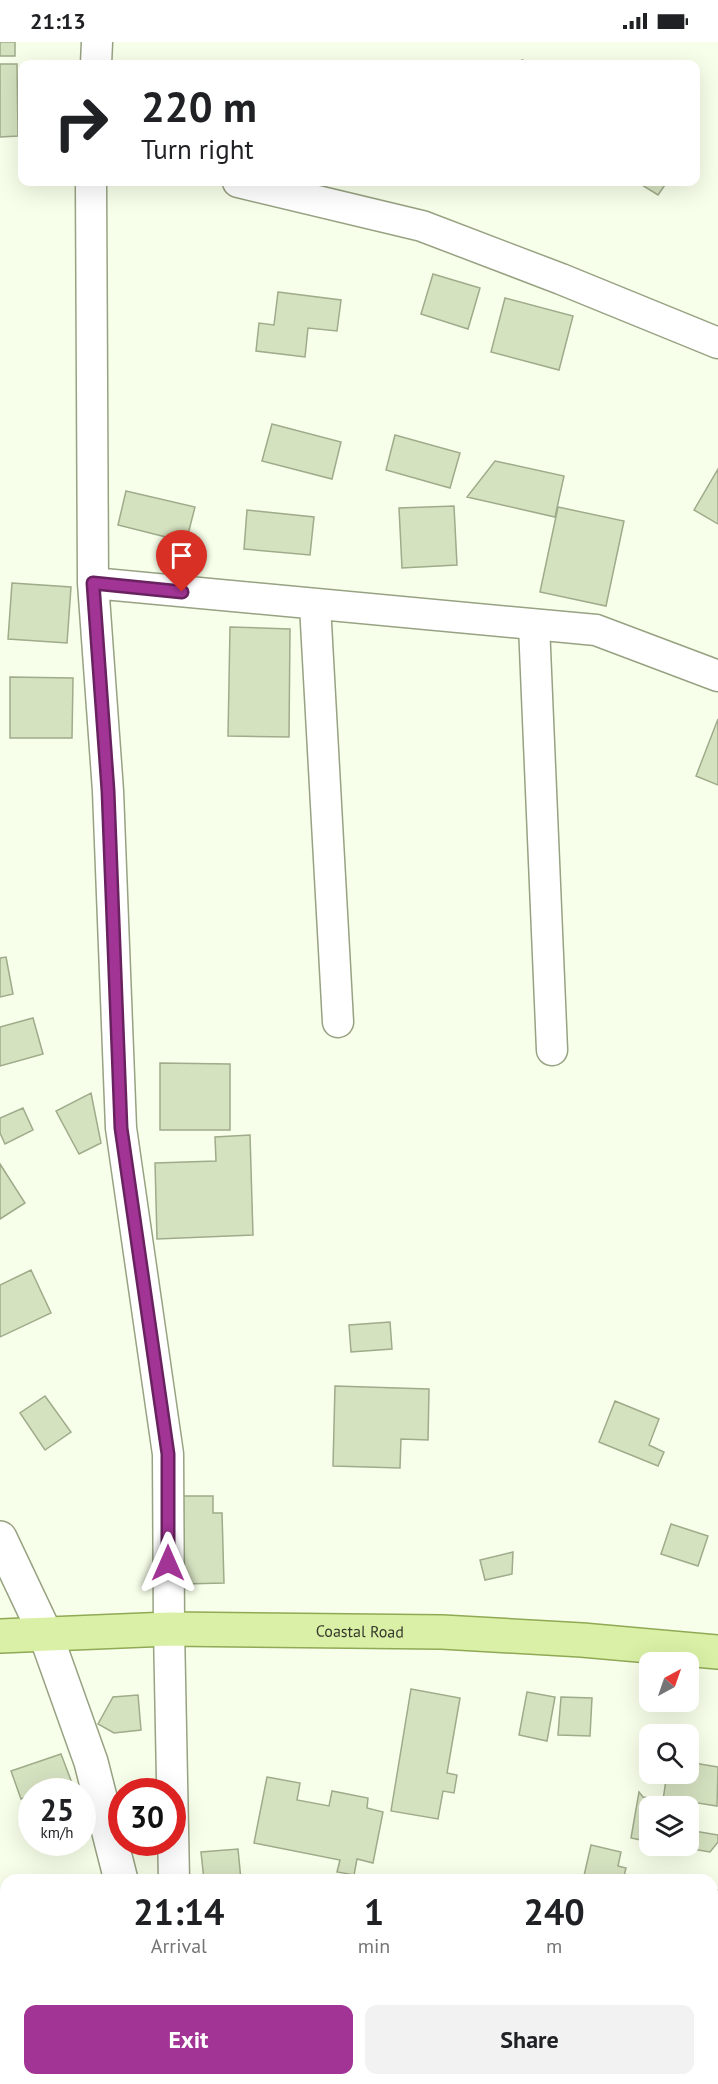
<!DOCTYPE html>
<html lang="en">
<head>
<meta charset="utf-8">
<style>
  body { margin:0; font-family:"PT Sans",sans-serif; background:#f2f2f2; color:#202124; height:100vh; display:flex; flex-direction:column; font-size:22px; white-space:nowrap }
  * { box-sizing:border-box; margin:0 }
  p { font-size:20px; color:#757577 }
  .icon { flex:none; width:33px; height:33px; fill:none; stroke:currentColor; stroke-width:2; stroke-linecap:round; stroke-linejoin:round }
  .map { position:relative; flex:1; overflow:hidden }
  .sheet { position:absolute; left:0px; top:1832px; width:718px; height:212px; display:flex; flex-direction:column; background:#fff; border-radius:18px 18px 0 0; box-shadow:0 6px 24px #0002 }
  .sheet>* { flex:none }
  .banner { position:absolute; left:18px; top:18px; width:682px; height:126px; border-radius:12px; box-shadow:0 6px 24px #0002; background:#fff; color:#202124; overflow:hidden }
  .needle { width:39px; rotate:40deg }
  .tools { position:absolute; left:639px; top:1610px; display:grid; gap:12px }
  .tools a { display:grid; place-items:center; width:60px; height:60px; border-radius:12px; background:#fff; box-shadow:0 6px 24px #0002; font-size:30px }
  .speed { position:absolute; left:18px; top:1736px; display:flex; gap:12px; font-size:30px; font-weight:700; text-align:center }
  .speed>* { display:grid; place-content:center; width:78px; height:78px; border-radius:50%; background:#fff; box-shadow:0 6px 24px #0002; line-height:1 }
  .speed small { font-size:15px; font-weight:400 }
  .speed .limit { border:9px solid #d22; background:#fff; color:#111 }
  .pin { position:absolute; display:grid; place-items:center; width:51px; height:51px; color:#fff; margin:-62px -26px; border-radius:50% 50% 50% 0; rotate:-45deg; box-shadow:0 0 6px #0007 }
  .pin .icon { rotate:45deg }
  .me { position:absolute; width:66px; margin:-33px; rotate:0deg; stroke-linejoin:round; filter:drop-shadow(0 0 4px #0008) }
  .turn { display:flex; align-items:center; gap:21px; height:126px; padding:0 24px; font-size:27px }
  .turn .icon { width:78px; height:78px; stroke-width:2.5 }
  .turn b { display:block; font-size:42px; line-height:51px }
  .eta { display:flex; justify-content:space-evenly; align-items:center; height:102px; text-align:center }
  .eta b { font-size:36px; font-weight:800; line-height:42px }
  .action { display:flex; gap:12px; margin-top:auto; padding:12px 24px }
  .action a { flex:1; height:69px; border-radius:12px; background:#a13494; color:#fff; font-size:24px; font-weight:800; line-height:69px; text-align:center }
  .action a+a { background:#f2f2f2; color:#202124 }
  .status { display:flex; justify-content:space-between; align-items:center; height:42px; padding:0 30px; background:#fff; direction:ltr }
  .status svg { height:16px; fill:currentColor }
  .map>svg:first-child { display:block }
  .building { fill:#d5e2c0; stroke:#9fab8a; stroke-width:1.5 }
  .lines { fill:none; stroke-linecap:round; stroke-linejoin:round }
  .minor-casing { stroke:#97a282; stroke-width:33 }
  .tertiary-casing { stroke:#97a282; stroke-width:36 }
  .primary-casing { stroke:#90a955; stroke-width:36 }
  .minor { stroke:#fff; stroke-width:30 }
  .tertiary { stroke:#fff; stroke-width:33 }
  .primary { stroke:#daf0a6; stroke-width:33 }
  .route-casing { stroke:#692260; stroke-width:15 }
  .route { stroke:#a13494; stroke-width:10 }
  .labels { text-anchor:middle; stroke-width:6; stroke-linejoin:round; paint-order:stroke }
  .street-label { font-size:16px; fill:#34392b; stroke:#fff }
</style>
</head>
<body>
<div class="status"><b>21:13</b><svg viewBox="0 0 49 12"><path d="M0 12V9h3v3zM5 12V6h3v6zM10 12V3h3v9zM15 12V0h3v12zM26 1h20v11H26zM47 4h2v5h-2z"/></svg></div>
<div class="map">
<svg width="718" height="2042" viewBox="0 0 718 2042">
  <rect width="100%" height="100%" fill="#f7ffea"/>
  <path class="building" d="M0,0h15v14h-15z
    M522,18l13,4h-15z
    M0,22h17l1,72 -18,1z
    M637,140h30l-9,13z
    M433,232l47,14 -12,41 -47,-15z
    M278,250l63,8 -4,31 -29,-3 -3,29 -49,-6 3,-28 15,2z
    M505,256l68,18 -14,54 -68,-18z
    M272,382l69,18 -9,37 -70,-18z
    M395,393l65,18 -10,35 -64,-18z
    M495,419l69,15 -9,41 -88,-20z
    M718,427v55l-24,-14z
    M126,449l69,16 -9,35 -68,-17z
    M454,464l3,59 -55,3 -3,-60z
    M558,465l66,14 -18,85 -66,-14z
    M247,468l67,7 -4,38 -66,-6z
    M12,541l59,4 -4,56 -59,-4z
    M230,585l60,2 -1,108 -61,-1z
    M10,635l63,1 -1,60h-62z
    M718,677v66l-22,-9z
    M6,915l7,37 -13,3v-39z
    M33,976l10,36 -43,12v-39z
    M160,1021l70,1v66h-70z
    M91,1051l10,50 -22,11 -23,-43z
    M23,1066l10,22 -28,14 -5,-11v-15z
    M250,1093l3,100 -96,4 -2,-76 61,-2 -1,-24z
    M0,1122l25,39 -25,16z
    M31,1228l20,43 -51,24v-52z
    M390,1280l2,27 -41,3 -2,-27z
    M335,1344l94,3 -1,51 -27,-1 -1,29 -67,-2z
    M45,1354l26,36 -26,18 -25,-37z
    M615,1359l44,18 -10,26 15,7 -6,14 -59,-24z
    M181,1454h32v17h9l2,70 -40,1z
    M671,1482l37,12 -10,30 -37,-12z
    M513,1510l-1,22 -27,6 -5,-20z
    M411,1647l49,9 -13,75 10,2 -3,18 -11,-2 -5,28 -47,-8z
    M527,1650l28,5 -8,44 -28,-6z
    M138,1653l3,35 -27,3 -16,-9 15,-27z
    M561,1655l31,1 -2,38 -32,-1z
    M61,1712l14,37h-43v4l-11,4 -10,-28z
    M688,1720l30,5 -1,39 -25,-4 -4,23v-19h-38v36l-19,-4 8,-46 4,5 20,3 4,-27h21z
    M267,1735l33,6 -3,17 32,6 3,-15 36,7 -1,10 16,4 -10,51 -16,-4 -3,16 -17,-3 3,-12 -86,-17z
    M688,1788l30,5v7l-8,10 -41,-7h19z
    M591,1803l30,7 -3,14 8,2 -2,8 -8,4h-33z
    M238,1807l3,31h-37l-3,-28z
    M712,1848h6v30h-6z"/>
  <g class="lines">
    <g class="minor-casing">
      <path id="minor" d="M96,22l1,-22
        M91,140l2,401 15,208 13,337 47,326 1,175 5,251
        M238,140l184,44 139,53 157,64
        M93,541l503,47 122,46
        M315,563l23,417
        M534,583l18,425"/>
    </g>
    <g class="tertiary-casing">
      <path id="tertiary" d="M0,1496l45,95 46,129 30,118
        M173,2037l2,5"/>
    </g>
    <g class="primary-casing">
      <g id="primary">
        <path id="s1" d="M0,1594l169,-7 273,3 140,8 136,12"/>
      </g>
    </g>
    <use href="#minor" class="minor"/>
    <use href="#tertiary" class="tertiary"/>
    <use href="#primary" class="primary"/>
  </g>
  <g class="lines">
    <g class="route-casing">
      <path id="route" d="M168,1521v-109l-47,-326 -13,-337 -15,-208 89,9"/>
    </g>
    <use href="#route" class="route"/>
  </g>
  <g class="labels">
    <g class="street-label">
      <text dy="6" stroke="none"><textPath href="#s1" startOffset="360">Coastal Road</textPath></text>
    </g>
  </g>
</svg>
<div class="tools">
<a><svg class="needle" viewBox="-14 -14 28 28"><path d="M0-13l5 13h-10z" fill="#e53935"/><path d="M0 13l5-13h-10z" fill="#757577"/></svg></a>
<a><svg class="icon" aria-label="search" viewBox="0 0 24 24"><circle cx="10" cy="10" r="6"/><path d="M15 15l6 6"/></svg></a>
<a><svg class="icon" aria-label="layers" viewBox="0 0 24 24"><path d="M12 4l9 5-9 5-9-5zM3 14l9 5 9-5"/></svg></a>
</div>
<div class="speed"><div>25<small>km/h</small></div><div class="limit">30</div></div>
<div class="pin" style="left:182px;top:550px;background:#d93025"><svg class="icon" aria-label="arrive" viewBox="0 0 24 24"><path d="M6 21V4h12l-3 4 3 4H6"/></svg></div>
<svg class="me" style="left:168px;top:1521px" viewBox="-20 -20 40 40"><path d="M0-17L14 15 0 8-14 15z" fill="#a13494" stroke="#fff" stroke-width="4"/></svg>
<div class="banner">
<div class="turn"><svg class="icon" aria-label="right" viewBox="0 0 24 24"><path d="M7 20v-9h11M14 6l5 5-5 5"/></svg><div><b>220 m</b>Turn right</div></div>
</div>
<section class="sheet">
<div class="eta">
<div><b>21:14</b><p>Arrival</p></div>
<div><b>1</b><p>min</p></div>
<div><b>240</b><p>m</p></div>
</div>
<div class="action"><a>Exit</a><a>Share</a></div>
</section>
</div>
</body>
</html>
